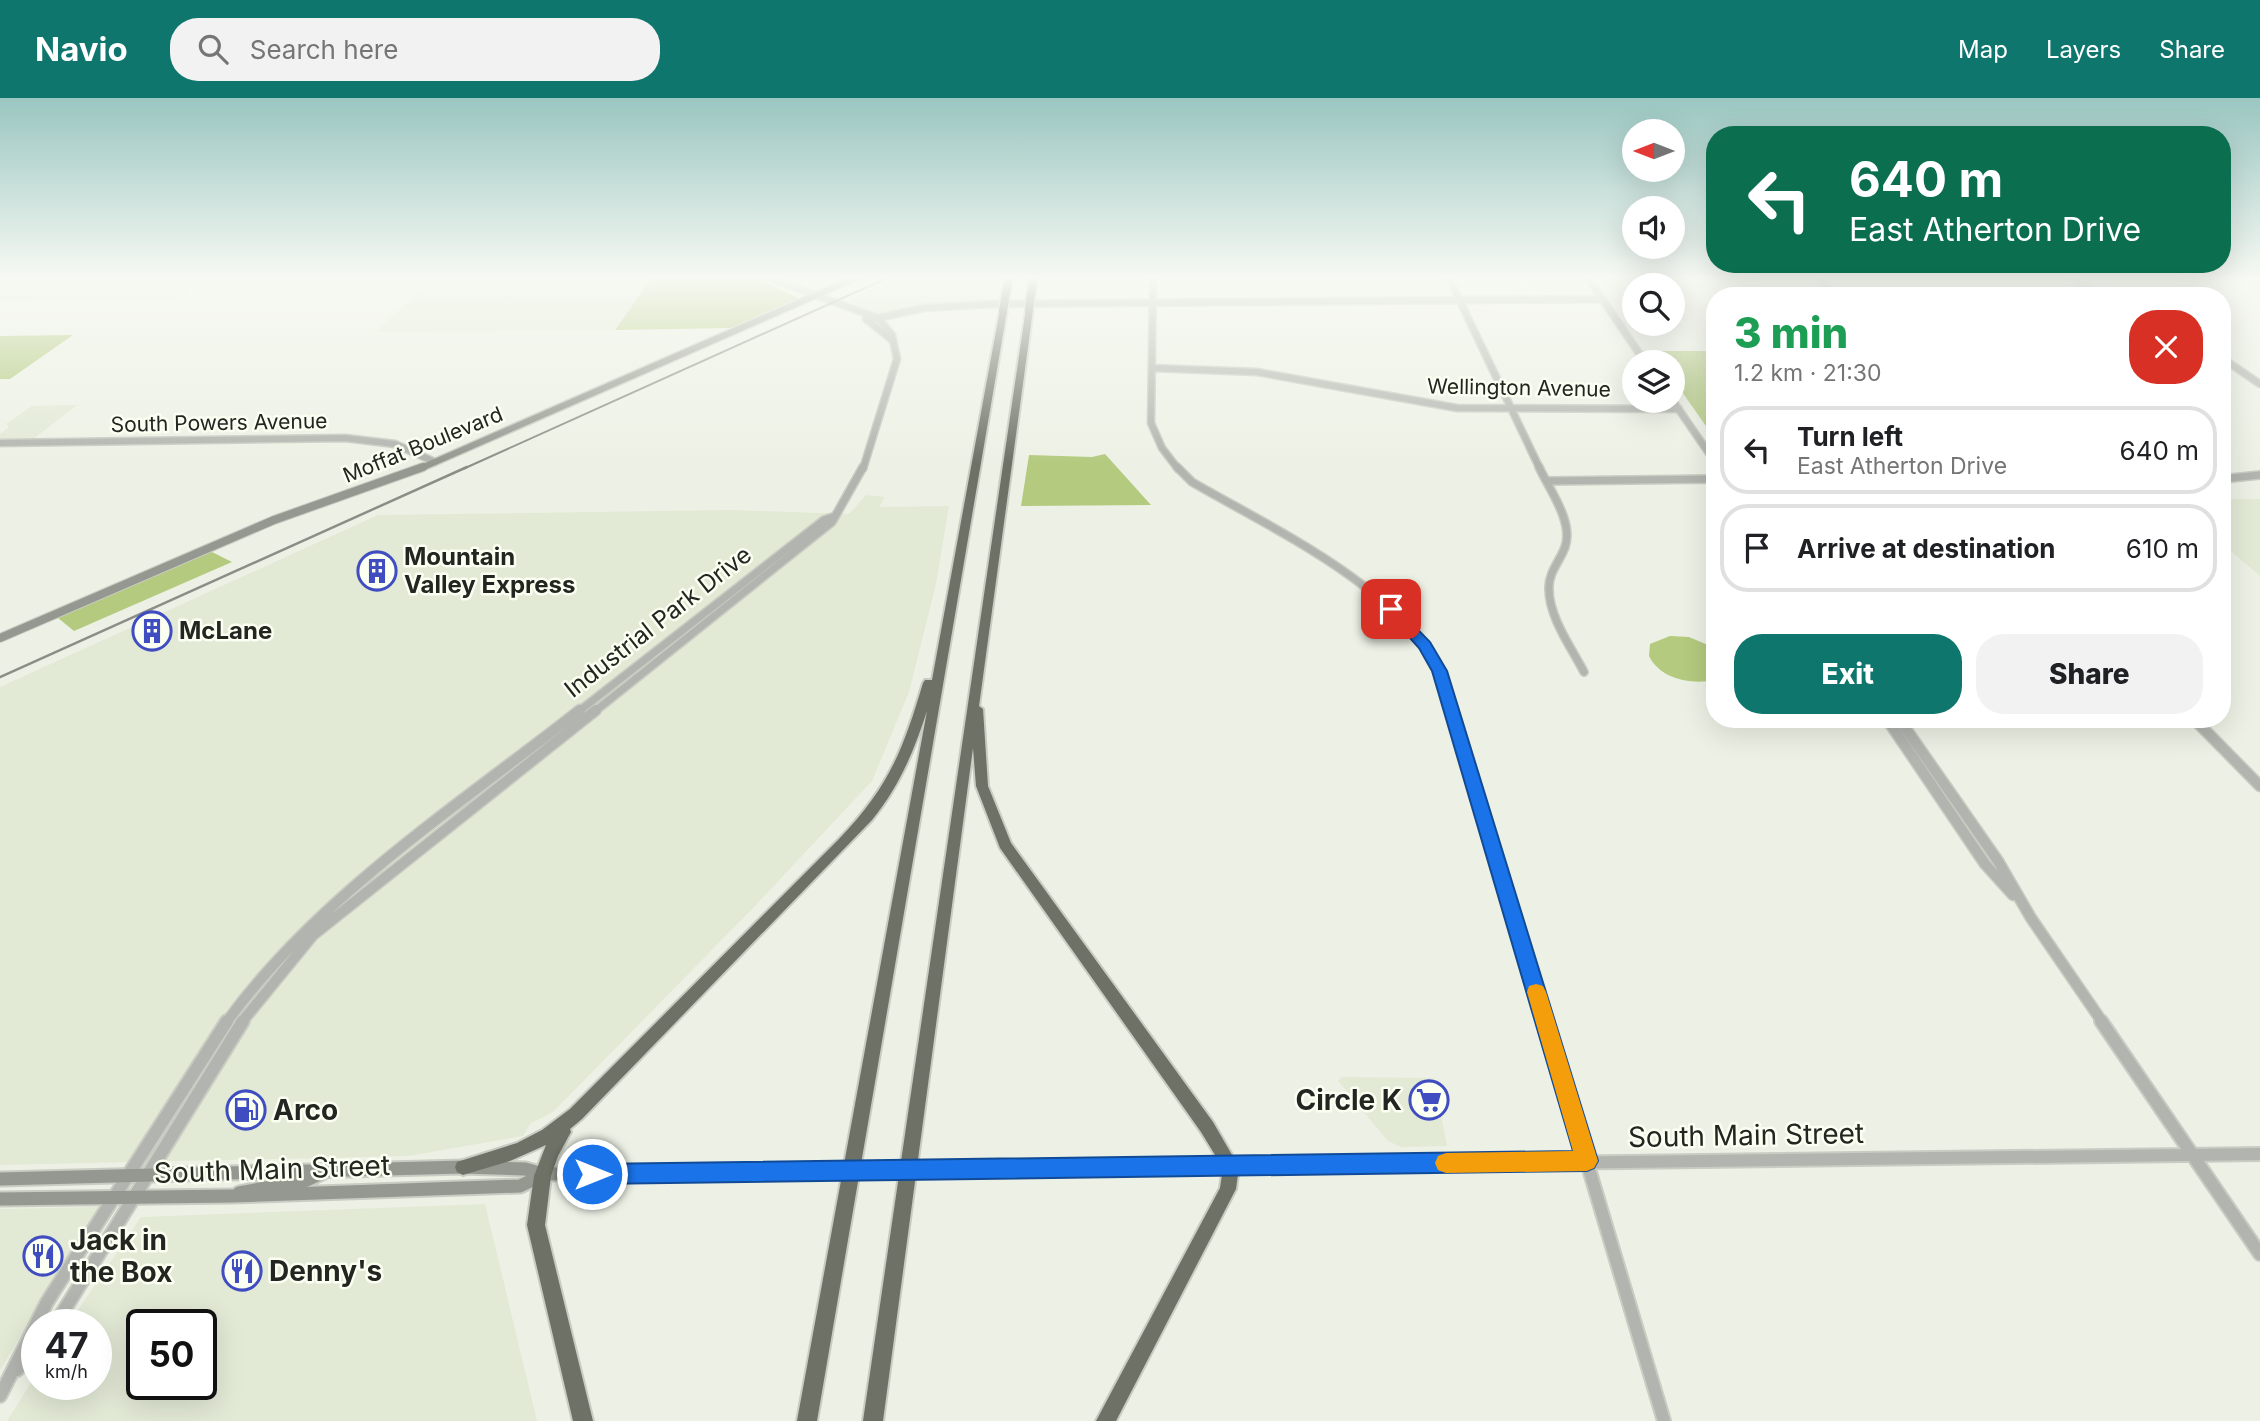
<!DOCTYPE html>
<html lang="en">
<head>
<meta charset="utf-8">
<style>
  body { margin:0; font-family:Inter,sans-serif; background:#f2f2f2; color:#202124; height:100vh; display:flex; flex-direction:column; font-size:26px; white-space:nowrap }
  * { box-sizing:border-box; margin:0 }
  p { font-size:23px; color:#757577 }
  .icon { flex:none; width:38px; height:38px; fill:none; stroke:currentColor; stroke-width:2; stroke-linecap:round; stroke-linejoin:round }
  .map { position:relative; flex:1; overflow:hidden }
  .details { position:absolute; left:1706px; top:189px; width:525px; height:441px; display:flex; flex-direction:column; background:#fff; border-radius:28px; box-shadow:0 7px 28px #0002 }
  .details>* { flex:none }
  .banner { position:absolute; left:1706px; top:28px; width:525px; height:147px; border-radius:28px; box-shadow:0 7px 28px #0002; background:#0b6e4f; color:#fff; overflow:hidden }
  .needle { width:46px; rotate:270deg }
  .tools { position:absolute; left:1622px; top:21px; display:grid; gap:14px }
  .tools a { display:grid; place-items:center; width:63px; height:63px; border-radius:50%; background:#fff; box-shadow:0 7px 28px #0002; font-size:35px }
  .speed { position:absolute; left:21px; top:1211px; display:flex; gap:14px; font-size:35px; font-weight:700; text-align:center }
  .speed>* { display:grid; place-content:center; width:91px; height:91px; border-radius:50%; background:#fff; box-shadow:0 7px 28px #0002; line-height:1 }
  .speed small { font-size:18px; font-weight:400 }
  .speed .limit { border:4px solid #111; border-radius:10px; background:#fff; color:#111 }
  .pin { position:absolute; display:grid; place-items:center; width:60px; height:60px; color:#fff; margin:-30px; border-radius:14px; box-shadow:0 4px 10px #0006 }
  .me { position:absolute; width:77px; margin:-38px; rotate:90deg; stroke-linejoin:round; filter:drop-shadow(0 0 5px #0008) }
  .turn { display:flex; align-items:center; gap:24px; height:147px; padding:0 28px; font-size:32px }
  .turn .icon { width:91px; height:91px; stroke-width:2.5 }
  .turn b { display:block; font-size:49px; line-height:60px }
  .round { display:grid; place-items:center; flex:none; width:74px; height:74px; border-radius:28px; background:#f2f2f2 }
  .head { display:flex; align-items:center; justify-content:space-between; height:119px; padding:0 28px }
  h1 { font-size:42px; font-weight:800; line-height:52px; color:#1e9e55 }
  .button { display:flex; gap:14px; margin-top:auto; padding:14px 28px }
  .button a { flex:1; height:80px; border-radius:28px; background:#0f766e; color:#fff; font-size:28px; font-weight:800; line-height:80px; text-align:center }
  .button a+a { background:#f2f2f2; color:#202124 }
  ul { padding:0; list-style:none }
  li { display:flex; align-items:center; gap:21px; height:88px; margin:0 14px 10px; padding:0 14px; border:4px solid #e0e0e0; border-radius:28px }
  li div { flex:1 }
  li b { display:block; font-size:26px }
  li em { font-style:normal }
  header { display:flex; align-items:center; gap:42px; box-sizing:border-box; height:98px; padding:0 35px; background:#0f766e; color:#fff }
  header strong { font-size:33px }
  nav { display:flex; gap:38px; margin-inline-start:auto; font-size:24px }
  .search { width:490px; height:63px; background:#f2f2f2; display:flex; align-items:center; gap:18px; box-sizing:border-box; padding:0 24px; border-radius:28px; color:#757577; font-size:26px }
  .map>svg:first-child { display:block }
  .built { fill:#e2e9d5; fill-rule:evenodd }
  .green { fill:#b3ca7f }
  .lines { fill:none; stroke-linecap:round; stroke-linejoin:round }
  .tertiary-far3-casing { stroke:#c9ccc2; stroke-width:9 }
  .tertiary-far2-casing { stroke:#c9ccc2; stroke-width:10 }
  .tertiary-far1-casing { stroke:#c9ccc2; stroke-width:13 }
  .tertiary-casing { stroke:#c9ccc2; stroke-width:16 }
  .secondary-far2-casing { stroke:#c9ccc2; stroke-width:9 }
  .secondary-far1-casing { stroke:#c9ccc2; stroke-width:10 }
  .secondary-casing { stroke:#c9ccc2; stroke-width:17 }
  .motorway-casing { stroke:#c9ccc2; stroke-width:4 }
  .tertiary-far3 { stroke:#b2b4af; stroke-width:6 }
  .tertiary-far2 { stroke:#b2b4af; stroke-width:7 }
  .tertiary-far1 { stroke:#b2b4af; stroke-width:10 }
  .tertiary { stroke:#b2b4af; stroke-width:12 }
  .secondary-far2 { stroke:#959890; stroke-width:6 }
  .secondary-far1 { stroke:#959890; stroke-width:8 }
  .secondary { stroke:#959890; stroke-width:13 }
  .motorway { fill:#6d7166; fill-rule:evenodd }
  .rail-far1 { stroke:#8b8e86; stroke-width:2 }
  .rail { stroke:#8b8e86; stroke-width:2.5 }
  .secondary-bridge-casing { stroke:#c9ccc2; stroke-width:17; stroke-linecap:butt }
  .motorway-bridge-casing { stroke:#c9ccc2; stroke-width:10; stroke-linecap:butt }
  .secondary-bridge { stroke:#959890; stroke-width:13 }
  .motorway-bridge { stroke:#6d7166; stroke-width:8 }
  .route { fill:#1a73e8; stroke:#114b97; stroke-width:2 }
  .slow { fill:#f59e0b }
  .labels { text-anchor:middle; stroke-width:5; stroke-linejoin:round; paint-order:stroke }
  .far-street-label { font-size:21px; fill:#232520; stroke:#fafff2 }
  .poi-label { font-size:24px; font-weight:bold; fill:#232520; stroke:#fafff2; text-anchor:start }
  .street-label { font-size:24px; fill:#232520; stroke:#fafff2 }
  .near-poi-label { font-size:28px; font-weight:bold; fill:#232520; stroke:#fafff2; text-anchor:start }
  .near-street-label { font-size:28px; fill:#232520; stroke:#fafff2 }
</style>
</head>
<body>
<header>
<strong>Navio</strong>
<div class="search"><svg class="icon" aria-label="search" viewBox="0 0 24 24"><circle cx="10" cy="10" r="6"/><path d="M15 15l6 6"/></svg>Search here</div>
<nav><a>Map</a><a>Layers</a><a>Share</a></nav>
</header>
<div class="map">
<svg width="2260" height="1323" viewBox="0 0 2260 1323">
  <rect width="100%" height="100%" fill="#edf1e5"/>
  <path class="built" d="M0,180h197l-16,20 -181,3z
    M432,180h220l-37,52 -239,2z
    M899,180h88l-3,25 -105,12 -32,-14z
    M77,307l-45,35 -32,-1v-5l9,-7 -3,-3 26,-18z
    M866,397l19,2 -6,10 70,-1 -13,78 -27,108 -37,89 -116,124 -203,207 -22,11 -8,13 -115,20 -408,9v-478l378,-172 352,-5 119,4z
    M2222,401h38v77l-28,-24 -9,-13z
    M1342,979l92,1 13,68 -46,1 -13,-6 -50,-60z
    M485,1106l52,217h-530l30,-48v11h59v-59h-28l73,-108zM142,1227h59v59h-59z
    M101,1109l-101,163v-161z"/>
  <path class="green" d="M652,180h105l43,21 -67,29 -118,2z
    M73,237l-63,44h-10v-43z
    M1656,253h59v88l-42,-60v-17h-12z
    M1105,356l46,51 -130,1 8,-51 63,2z
    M210,453l22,11 -158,69 -16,-13z
    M1670,538l19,1 26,11v32c-24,5 -55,-1 -66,-24l1,-12z"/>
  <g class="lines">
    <g class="tertiary-far3-casing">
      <path id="tertiary-far3" d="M769,180l109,40 14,17 5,24 -34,110
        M1153,180l-2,145 11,25 16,21
        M1449,180l91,191
        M1588,180l57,84
        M1818,180l17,18
        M2069,180l37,18
        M866,221l26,21
        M869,222l54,-12 70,-4 609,-5
        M2222,260l38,26
        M1152,270l105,4 200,36 222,1
        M1673,303l42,61
        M0,345l345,-5 50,6 40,18"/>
    </g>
    <g class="tertiary-far2-casing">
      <path id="tertiary-far2" d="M1177,369l15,15c79,46 206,104 248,189 6,12 8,27 12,41
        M1539,369c10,22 35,55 26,80 -5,14 -16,25 -16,40 -1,29 22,60 35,85
        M2222,381l38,-4
        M1547,383l168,-2
        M578,614l246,-192 9,-3
        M594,614l238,-190 31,-55"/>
    </g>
    <g class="tertiary-far1-casing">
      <path id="tertiary-far1" d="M1452,612l93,313
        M1887,621l98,145 28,31
        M1899,621l99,142 33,57 72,105
        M2194,621l66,67
        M226,925c91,-126 233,-218 354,-313
        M241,925l72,-88 283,-225"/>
    </g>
    <g class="tertiary-casing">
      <path id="tertiary" d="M1545,923l119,400
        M2101,923l159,233
        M1231,1069l1029,-13
        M55,1227l188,-304
        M17,1272l20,-19
        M0,1298l47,-94 180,-281"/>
    </g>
    <g class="secondary-far2-casing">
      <path id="secondary-far2" d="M419,371l436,-191"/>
    </g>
    <g class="secondary-far1-casing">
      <path id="secondary-far1" d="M0,540l274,-118 149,-53"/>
    </g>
    <g class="secondary-casing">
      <path id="secondary" d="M929,1073l302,-4
        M0,1081l463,-12 62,2 18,5 284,-3
        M239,1095l68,-13 21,-10
        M0,1101l232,-3 288,-10 23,-11"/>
    </g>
    <g class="motorway-casing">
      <path id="motorway" d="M1005,180h8l-4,21 -4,2 -4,-2z
        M1030,180h8l-4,22 -4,2 -4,-2z
        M1026,210l7,2 -54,396 4,3 5,77 23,57 202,279 26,45 -3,22 -120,232h-20l124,-233 3,-20 -22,-36 -201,-284 -24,-62 -3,-38 -90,673h-20z
        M1000,211l7,2 -190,1110h-20l130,-710c-13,40 -28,76 -55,109l-290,299 -12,10 1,3 -13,24 -7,20 -6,49 48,196h-20l-46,-196 7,-49 12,-31 -36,16 -47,14 -6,-3 -2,-5 2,-5 60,-19 25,-13 28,-21 269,-270c50,-52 64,-89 84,-156l2,-3h7z"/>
    </g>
    <use href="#tertiary-far3" class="tertiary-far3"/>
    <use href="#tertiary-far2" class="tertiary-far2"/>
    <use href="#tertiary-far1" class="tertiary-far1"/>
    <use href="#tertiary" class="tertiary"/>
    <use href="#secondary-far2" class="secondary-far2"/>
    <use href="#secondary-far1" class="secondary-far1"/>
    <use href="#secondary" class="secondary"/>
    <use href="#motorway" class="motorway"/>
    <path class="rail-far1" d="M463,371l424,-191"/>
    <path class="rail" d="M0,579l467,-210"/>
    <g class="secondary-bridge-casing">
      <path id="secondary-bridge" d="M827,1073h102"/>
    </g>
    <g class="motorway-bridge-casing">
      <path id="motorway-bridge" d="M1029,212l1,-10
        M1003,213l2,-12"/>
    </g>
    <use href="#secondary-bridge" class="secondary-bridge"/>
    <use href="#motorway-bridge" class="motorway-bridge"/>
  </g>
  <linearGradient id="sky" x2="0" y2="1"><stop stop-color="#9ac6c1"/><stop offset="0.49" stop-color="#f7f9f3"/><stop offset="1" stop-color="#f7f9f3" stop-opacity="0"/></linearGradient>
  <rect width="2260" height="365" fill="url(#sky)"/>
  <path class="route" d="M1391,506l4,2 35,36 17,29 151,490 -4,7 -7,3 -995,13 -8,-3 -3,-7 3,-7 8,-3 981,-13 -141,-480 -13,-23 -35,-39z"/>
  <path class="slow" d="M1536,886l7,2 3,6 52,169 -4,7 -7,3 -141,2 -8,-3 -3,-7 3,-7 8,-3 127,-2 -46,-159 2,-6z"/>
  <defs>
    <g id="building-ring" transform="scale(2.0125)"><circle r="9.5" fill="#fafff2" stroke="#404dc1" stroke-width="1.5"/><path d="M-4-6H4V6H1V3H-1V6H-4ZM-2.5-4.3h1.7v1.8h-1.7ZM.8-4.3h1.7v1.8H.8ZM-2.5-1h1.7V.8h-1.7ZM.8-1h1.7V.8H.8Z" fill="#404dc1"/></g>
    <g id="supermarket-ring" transform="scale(2.0125)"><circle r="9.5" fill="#fafff2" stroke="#404dc1" stroke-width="1.5"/><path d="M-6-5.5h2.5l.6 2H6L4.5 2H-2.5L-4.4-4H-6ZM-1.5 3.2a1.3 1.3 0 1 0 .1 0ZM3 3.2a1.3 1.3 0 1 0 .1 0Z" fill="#404dc1"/></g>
    <g id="fuel-ring" transform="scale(2.0125)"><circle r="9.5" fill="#fafff2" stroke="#404dc1" stroke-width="1.5"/><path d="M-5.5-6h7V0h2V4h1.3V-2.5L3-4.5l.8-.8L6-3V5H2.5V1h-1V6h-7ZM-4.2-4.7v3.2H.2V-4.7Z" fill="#404dc1"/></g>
    <g id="restaurant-ring" transform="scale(2.0125)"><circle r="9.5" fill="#fafff2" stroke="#404dc1" stroke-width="1.5"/><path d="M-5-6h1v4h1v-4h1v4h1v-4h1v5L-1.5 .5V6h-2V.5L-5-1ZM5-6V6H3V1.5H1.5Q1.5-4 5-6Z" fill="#404dc1"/></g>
  </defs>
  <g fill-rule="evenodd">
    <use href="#building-ring" x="377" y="473"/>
    <use href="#building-ring" x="152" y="533"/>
    <use href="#supermarket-ring" x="1429" y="1002"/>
    <use href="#fuel-ring" x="246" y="1012"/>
    <use href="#restaurant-ring" x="43" y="1158"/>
    <use href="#restaurant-ring" x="242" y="1173"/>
  </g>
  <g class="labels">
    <g class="far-street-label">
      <text transform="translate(1519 290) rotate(1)" y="7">Wellington Avenue</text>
      <text transform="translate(219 325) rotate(-1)" y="7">South Powers Avenue</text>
      <text transform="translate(423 347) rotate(-22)" y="7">Moffat Boulevard</text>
    </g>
    <g class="poi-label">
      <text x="404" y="467">Mountain<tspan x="404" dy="28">Valley Express</tspan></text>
      <text x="179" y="541">McLane</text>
    </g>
    <g class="street-label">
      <text transform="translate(658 524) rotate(-38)" y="8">Industrial Park Drive</text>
    </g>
    <g class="near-poi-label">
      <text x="1402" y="1012" text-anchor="end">Circle K</text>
      <text x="273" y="1022">Arco</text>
      <text x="70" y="1152">Jack in<tspan x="70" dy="32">the Box</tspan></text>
      <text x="269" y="1183">Denny's</text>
    </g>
    <g class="near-street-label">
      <text transform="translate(1746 1037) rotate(-1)" y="10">South Main Street</text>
      <text transform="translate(272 1071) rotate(-2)" y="10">South Main Street</text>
    </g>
  </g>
</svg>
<div class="tools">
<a><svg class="needle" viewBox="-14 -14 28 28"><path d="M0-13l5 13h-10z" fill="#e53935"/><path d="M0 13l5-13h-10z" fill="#757577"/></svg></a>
<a><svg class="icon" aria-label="sound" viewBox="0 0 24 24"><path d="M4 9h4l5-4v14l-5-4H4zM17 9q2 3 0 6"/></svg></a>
<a><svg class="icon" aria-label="search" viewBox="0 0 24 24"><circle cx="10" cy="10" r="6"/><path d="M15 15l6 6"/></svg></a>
<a><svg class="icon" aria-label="layers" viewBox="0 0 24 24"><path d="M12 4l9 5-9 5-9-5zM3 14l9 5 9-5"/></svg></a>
</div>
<div class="speed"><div>47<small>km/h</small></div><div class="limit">50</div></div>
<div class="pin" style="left:1391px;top:511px;background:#d93025"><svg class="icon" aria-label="arrive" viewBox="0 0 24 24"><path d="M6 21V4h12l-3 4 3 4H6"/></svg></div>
<svg class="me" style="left:592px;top:1076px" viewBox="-20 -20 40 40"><circle r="17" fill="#1a73e8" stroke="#fff" stroke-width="3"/><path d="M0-11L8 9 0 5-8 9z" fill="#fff"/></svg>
<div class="banner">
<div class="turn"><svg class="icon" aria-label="left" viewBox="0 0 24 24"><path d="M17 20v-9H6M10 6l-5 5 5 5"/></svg><div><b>640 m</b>East Atherton Drive</div></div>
</div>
<section class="details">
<div class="head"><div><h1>3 min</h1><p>1.2 km · 21:30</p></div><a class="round" style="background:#d93025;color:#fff"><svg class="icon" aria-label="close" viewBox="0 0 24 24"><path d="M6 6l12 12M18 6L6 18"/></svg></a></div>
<ul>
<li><svg class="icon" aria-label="left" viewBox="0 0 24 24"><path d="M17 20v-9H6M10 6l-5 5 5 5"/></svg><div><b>Turn left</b><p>East Atherton Drive</p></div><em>640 m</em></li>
<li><svg class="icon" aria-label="arrive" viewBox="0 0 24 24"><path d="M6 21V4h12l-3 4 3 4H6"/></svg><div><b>Arrive at destination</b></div><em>610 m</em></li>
</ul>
<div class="button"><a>Exit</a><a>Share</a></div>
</section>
</div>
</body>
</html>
